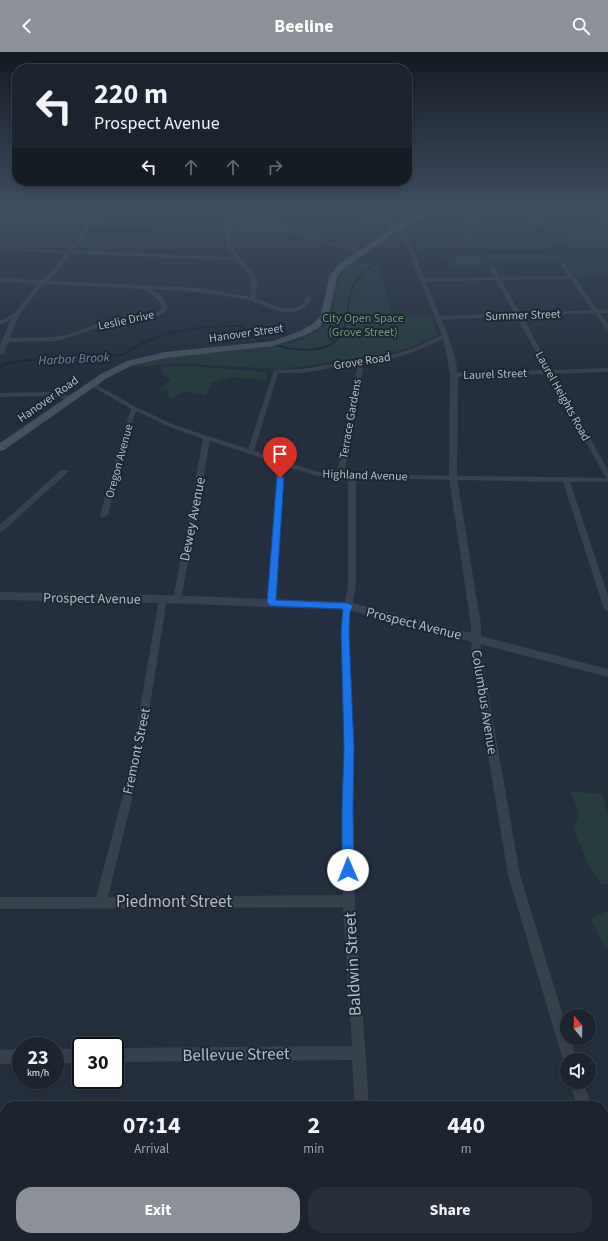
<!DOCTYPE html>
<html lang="en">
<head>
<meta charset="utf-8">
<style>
  body { margin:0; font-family:"Source Sans 3",sans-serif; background:#282f3a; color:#f1f3f6; height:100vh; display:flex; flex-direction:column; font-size:15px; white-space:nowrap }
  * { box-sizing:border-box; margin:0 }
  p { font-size:13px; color:#a0a4aa }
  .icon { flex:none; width:22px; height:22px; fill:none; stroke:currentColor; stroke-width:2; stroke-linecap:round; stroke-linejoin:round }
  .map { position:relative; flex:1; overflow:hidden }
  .sheet { position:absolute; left:0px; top:1049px; width:608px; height:140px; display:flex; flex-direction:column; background:#1b232e; border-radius:16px 16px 0 0; box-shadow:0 2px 6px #0003,0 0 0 1px #39404a }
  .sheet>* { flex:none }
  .guide { position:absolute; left:12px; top:12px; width:400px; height:122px; border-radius:16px; box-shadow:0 2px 6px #0003,0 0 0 1px #39404a; background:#1b232e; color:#f1f3f6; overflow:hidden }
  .needle { width:26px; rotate:341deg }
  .buttons { position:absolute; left:560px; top:957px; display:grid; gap:8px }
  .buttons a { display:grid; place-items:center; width:36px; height:36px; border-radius:50%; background:#1b232e; box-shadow:0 2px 6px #0003,0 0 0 1px #39404a; font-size:20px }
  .speed { position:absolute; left:12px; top:985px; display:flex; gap:8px; font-size:20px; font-weight:700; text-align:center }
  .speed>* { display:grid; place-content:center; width:52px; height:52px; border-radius:50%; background:#1b232e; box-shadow:0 2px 6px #0003,0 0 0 1px #39404a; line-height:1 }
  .speed small { font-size:10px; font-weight:400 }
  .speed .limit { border:2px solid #111; border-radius:6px; background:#fff; color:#111 }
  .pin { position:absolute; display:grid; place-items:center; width:34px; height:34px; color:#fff; margin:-41px -17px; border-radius:50% 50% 50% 0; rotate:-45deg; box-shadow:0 0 4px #0007 }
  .pin .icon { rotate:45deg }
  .me { position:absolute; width:44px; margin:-22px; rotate:359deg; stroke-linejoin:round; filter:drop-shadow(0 0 3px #0008) }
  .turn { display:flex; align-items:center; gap:14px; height:84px; padding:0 16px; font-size:18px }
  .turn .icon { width:52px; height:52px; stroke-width:2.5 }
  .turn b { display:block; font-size:28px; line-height:34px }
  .lanes { display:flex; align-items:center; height:38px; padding:0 16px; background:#0003; justify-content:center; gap:20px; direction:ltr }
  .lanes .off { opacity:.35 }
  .eta { display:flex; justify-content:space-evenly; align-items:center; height:68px; text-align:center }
  .eta b { font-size:24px; font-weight:700; line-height:28px }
  .action { display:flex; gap:8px; margin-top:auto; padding:8px 16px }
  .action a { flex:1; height:46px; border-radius:16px; background:#8c9099; color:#fff; font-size:16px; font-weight:700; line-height:46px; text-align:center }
  .action a+a { background:#282f3a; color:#f1f3f6 }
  header { display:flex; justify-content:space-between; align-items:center; height:52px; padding:0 16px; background:#8c9099; color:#fff; font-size:18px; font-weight:700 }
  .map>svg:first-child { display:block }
  .green { fill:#263c3f }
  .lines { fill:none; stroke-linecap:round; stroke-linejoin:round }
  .stream-far1 { stroke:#17263c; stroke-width:1.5 }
  .stream { stroke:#17263c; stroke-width:2 }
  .minor { fill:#38414e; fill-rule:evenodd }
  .tertiary { fill:#38414e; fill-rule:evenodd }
  .secondary { fill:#465061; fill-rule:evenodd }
  .route { fill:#1a73e8; stroke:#114b97 }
  .labels { text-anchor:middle; stroke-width:4; stroke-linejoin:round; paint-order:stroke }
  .far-street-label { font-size:12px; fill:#b4bcc9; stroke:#1d2633 }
  .far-park-label { font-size:12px; fill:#6b9a76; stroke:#1d2633 }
  .far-water-label { font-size:13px; font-style:italic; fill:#6d86a8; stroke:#1d2633 }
  .street-label { font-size:14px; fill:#b4bcc9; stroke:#1d2633 }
  .near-street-label { font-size:17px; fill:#b4bcc9; stroke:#1d2633 }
</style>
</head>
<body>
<header><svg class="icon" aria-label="back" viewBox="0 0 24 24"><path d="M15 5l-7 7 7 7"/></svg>Beeline<svg class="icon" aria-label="search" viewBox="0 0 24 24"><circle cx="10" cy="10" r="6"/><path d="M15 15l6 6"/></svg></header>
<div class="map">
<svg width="608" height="1189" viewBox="0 0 608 1189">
  <rect width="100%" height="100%" fill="#242f3e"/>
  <path class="green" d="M239,162l19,5 22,9 -4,2 -42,-2z
    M507,172l5,4 -37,5v9l7,7 -4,-1 -17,-12 17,-4 -3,-4z
    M522,202l86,5v2l-5,3 5,2v8l-30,1 -14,-12 -54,-3 -54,8 -12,-9h-9l19,-3z
    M353,211l27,3 13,50h37l8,19 -30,13 -17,5 -93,14 -19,2 -103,-6 -50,5 -3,-1c14,-3 27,-8 41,-11 39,-7 129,-2 158,-28 20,-18 8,-36 20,-55 2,-4 8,-7 11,-10z
    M188,314l78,6 1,8 -35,-3 -21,6 -5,13 -19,-5 -18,8 -1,-8 -11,-2 8,-4 6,-6 -7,-3 -3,-9z
    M570,739l32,3 6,22v68h-7l-14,-23 -13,-30 5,-18z
    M608,859v36l-3,1 -15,-30z"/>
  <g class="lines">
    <path class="stream-far1" d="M346,272l3,-26 5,-14 9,-11 19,-13 63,-10 163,3"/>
    <path class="stream" d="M272,292c25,8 66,13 74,-21
      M0,315l9,-4 21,-3 93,-5c35,-26 77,-29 119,-29l13,12 12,5"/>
    <path class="minor" d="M202,155h8l23,3 2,-3h4l-3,4 32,8 26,12 69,21 -4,1 -67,-20 -63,-2c1,26 25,33 28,51 0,6 -1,11 -2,16 16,6 43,21 51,-1l2,-1 3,2c-2,9 -12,14 -21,14 -14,2 -28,-9 -41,-12 -33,-7 -65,-9 -98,-11l10,7 7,11 -4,6 -13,6 -48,7 -33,11 -16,4 -48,1 -3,-2 3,-2 48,-1 12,-2 36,-13 46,-5 12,-6 2,-4 -5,-8 -14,-10 -143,-7v-4l202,10 48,9c4,-19 -2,-24 -14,-37h-11l-225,-10v-2l234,9 -7,-12 -3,-14 -224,-9v-5l7,-5 8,-1 45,7 -2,1 -43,-6 -5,1 -8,6 222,8 2,-8 5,-8zM235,161l29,8 21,9 -56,-2 2,-8z
      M416,155h5l14,5 -4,1z
      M443,155h19l19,21 -4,1 -19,-21z
      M518,155h4l25,21v2h-4z
      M583,155h4l21,15v3z
      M608,183v2l-54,5 -2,-1 2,-1z
      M562,211h2l34,47 10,-1v4h-8l8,11v6l-2,-1 -11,-16 -73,3 30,54 56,-2v4l-54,2 54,96v12h-38l38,114v16l-4,-3 -41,-127 -207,-4v102l-1,12 -6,27 5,130 -2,61 3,91 14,205h-14l-3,-46 -237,2v-14l237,-2 -9,-139 -343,2v-12h96l26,-98 11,-50 26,-150 4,-3 4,3 -24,150 -11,50 -24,98 235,-2 -1,-85 2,-61 -3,-130 6,-27 1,-12v-102l-31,-2 -33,-10 -9,137 -4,3 -4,-3 10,-140 -67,-22 -29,159 -1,2h-6l-1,-2 30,-161 -33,-12 -34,-16 -8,24 -20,80 -4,2h-3l-1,-2 22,-80 9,-26 -43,-25 5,-1 43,24 38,18 74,24 26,-79 27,-1 90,-14 21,-6 33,-15 2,1v2l-31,14 -22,7 -30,5 -20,111 262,4 -58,-104 -94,3 -3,-2 3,-2 92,-3 -30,-54 -78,4 -3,-2 3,-2 76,-3 -18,-33 -73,2 -3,-2 3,-2 71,-1 -4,-9 2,-1h2l6,10 68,-1 -8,-12zM570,227l22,31 -72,3 -19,-33zM358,312l-21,110 -19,-2 -64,-21 24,-78h23z
      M14,262l5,1 -19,10v-4z
      M61,418h6l1,2 -65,59 -3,1v-7z
      M476,584l4,3 1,13 39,223 47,154v9h3l7,22h-10v5l-4,-5 -55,-185 -37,-223 1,-13z
      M21,997v14l-21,1v-14z
      M55,997h26v14h-26z
      M570,1030h14l7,24h-14z
      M603,1107l5,2v29l-5,-2z
      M364,1184h16v5h-16z"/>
    <path class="tertiary" d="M102,155h5l-52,67 -11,9 -25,32 -15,38 -4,2v-10l13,-30 27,-34 11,-9z
      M317,155h6l19,7 -3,2 -22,-8z
      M330,155h6l57,17 13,8 42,104 7,21 3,18 -1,103 24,147v11l127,33v8l-260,-67 -185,-7 -163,-3v-8l163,3 185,7 123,31v-8l-22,-147 1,-103 -3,-18 -5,-21 -40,-102c-22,-13 -48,-18 -72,-26z
      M45,340l26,4 4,2 -4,2 -26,-4 -45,1v-4z"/>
    <path class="secondary" d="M442,155h7l-50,22 -55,40 -7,8 -8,38 -9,12 -14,8 -32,11 -109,12 -32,7 -26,13 -103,72 -4,1v-8l101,-69 26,-13 38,-9 108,-11 27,-10 14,-8 7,-8 8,-38 9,-12 57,-38z"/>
  </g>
  <linearGradient id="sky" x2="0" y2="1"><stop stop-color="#141a22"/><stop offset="0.48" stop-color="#3f4d63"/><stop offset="1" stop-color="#3f4d63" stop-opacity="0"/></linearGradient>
  <rect width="608" height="321" fill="url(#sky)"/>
  <path class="route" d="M277,424h3l4,2 -8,122 72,3 5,3 -3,6 -1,20 5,116 -1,62 1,60 -2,4 -4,2 -4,-2 -2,-4v-60l2,-62 -3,-116 2,-23 -72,-3 -4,-3z"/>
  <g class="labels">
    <g class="far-street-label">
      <text transform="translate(523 263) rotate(-2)" y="4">Summer Street</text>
      <text transform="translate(126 268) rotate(-12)" y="4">Leslie Drive</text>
      <text transform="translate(246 281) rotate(-8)" y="4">Hanover Street</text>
      <text transform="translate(362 309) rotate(-9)" y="4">Grove Road</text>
      <text transform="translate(495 322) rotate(-2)" y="4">Laurel Street</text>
      <text transform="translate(563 344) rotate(61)" y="4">Laurel Heights Road</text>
      <text transform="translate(48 347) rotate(-35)" y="4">Hanover Road</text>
      <text transform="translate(350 367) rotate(-80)" y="4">Terrace Gardens</text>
      <text transform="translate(119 409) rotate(-75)" y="4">Oregon Avenue</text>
      <text transform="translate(365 423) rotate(2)" y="4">Highland Avenue</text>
    </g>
    <g class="far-park-label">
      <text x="363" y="270">City Open Space<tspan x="363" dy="14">(Grove Street)</tspan></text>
    </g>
    <g class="far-water-label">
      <text transform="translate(74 306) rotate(-3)" y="5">Harbor Brook</text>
    </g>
    <g class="street-label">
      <text transform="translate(192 467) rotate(-79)" y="5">Dewey Avenue</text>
      <text transform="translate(92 546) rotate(1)" y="5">Prospect Avenue</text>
      <text transform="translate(414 571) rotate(14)" y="5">Prospect Avenue</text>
      <text transform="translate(485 650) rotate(81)" y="5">Columbus Avenue</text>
      <text transform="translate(136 699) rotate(-78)" y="5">Fremont Street</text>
    </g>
    <g class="near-street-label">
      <text x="174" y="855">Piedmont Street</text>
      <text transform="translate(352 912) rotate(-93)" y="6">Baldwin Street</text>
      <text transform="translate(236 1002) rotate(-1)" y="6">Bellevue Street</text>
    </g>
  </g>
</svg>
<div class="buttons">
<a><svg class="needle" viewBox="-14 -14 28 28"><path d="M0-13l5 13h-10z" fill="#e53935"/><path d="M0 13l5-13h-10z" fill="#a0a4aa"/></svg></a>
<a><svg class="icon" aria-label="sound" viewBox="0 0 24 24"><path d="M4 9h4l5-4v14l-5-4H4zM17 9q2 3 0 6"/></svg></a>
</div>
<div class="speed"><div>23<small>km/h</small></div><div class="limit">30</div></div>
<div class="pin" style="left:280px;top:426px;background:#d93025"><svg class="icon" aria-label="arrive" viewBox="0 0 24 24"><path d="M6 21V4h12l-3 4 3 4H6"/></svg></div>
<svg class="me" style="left:348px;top:818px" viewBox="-20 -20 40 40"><circle r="19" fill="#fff"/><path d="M0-13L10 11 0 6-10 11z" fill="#1a73e8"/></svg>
<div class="guide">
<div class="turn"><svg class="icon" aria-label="left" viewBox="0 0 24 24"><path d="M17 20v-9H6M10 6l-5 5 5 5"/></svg><div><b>220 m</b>Prospect Avenue</div></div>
<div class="lanes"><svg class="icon" aria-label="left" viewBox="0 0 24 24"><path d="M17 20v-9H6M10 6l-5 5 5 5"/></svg><svg class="icon off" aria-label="ahead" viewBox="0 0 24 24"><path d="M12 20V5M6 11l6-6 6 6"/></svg><svg class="icon off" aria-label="ahead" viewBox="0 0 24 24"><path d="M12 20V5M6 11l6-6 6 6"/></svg><svg class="icon off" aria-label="right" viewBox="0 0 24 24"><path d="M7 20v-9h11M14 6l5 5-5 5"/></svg></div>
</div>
<section class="sheet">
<div class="eta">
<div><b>07:14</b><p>Arrival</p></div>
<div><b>2</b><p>min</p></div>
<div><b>440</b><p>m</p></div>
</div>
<div class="action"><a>Exit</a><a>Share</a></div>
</section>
</div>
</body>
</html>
